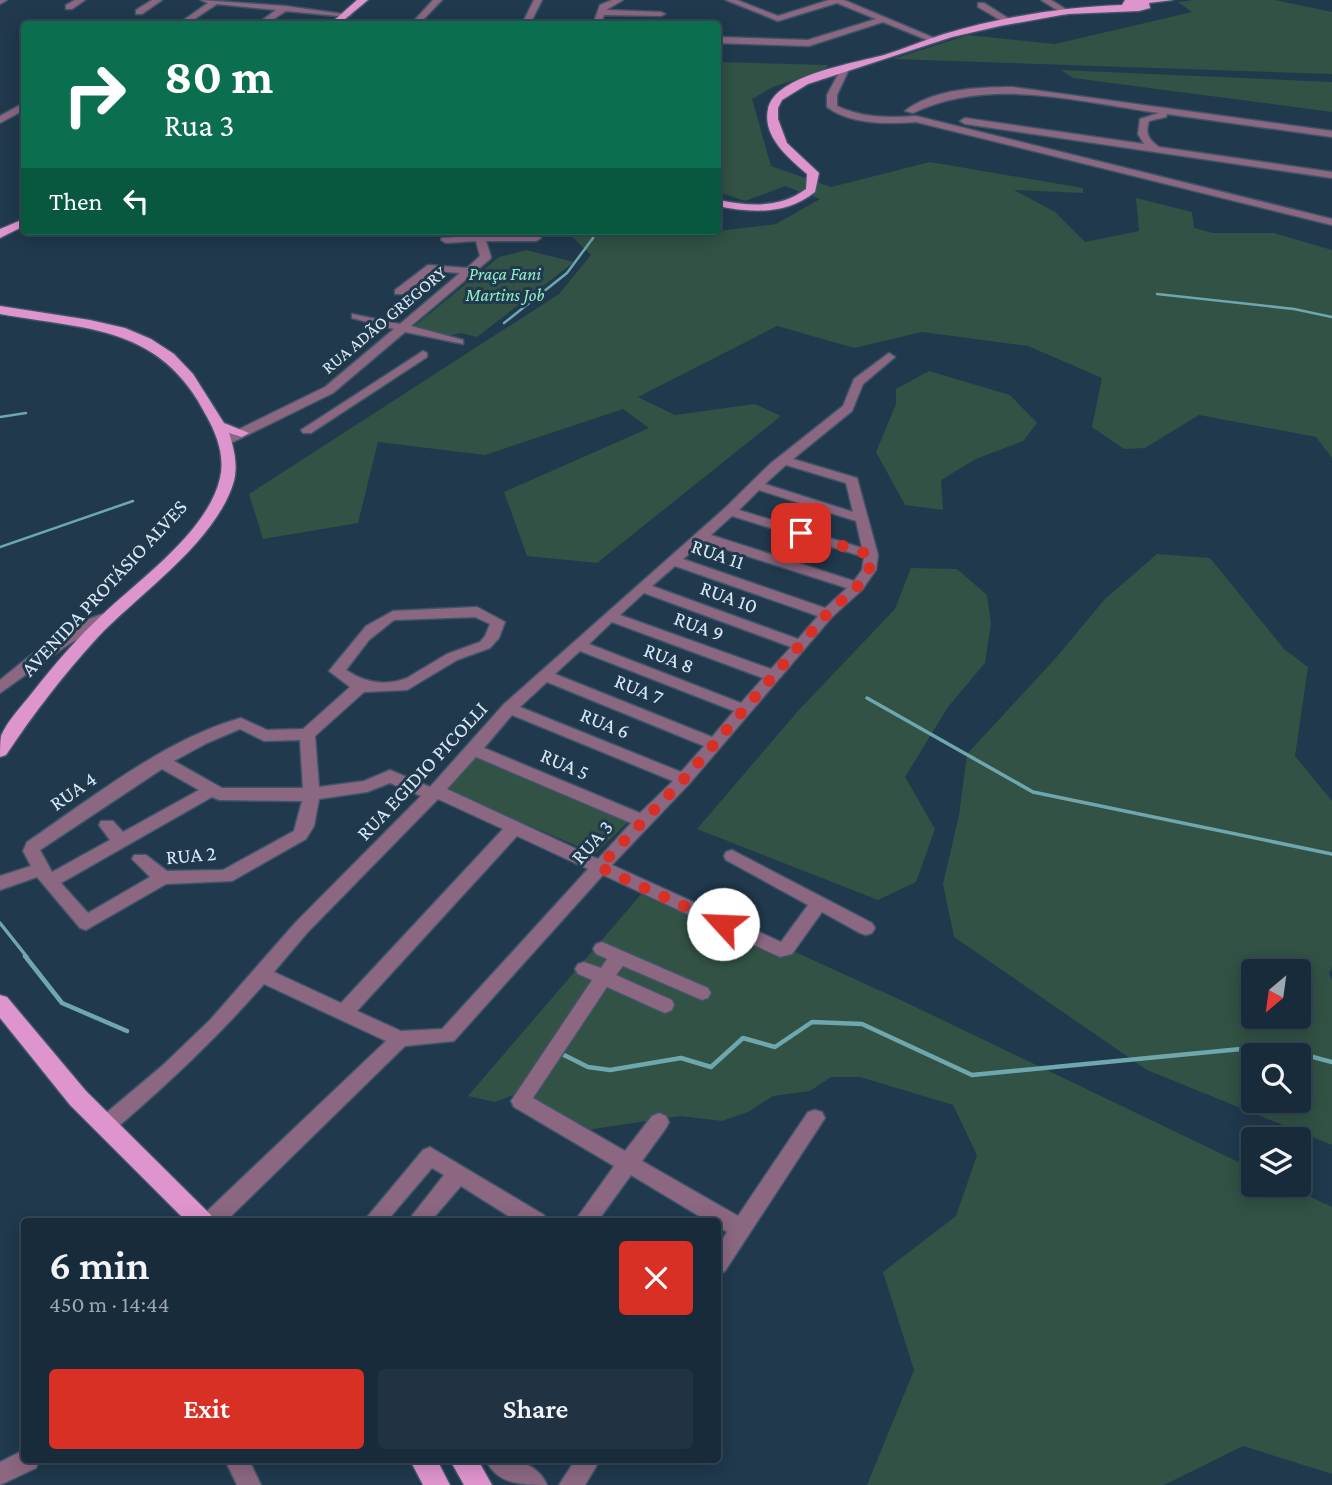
<!DOCTYPE html>
<html lang="en">
<head>
<meta charset="utf-8">
<style>
  body { margin:0; font-family:"Crimson Pro",serif; background:#213342; color:#f1f3f6; height:100vh; display:flex; flex-direction:column; font-size:26px; white-space:nowrap }
  * { box-sizing:border-box; margin:0 }
  p { font-size:23px; color:#9fa7af }
  .icon { flex:none; width:38px; height:38px; fill:none; stroke:currentColor; stroke-width:2; stroke-linecap:round; stroke-linejoin:round }
  .map { position:relative; flex:1; overflow:hidden }
  .side { position:absolute; left:21px; top:1218px; width:700px; height:245px; display:flex; flex-direction:column; background:#182b3a; border-radius:7px; box-shadow:0 4px 18px #0003,0 0 0 2px #364754 }
  .side>* { flex:none }
  .banner { position:absolute; left:21px; top:21px; width:700px; height:214px; border-radius:7px; box-shadow:0 4px 18px #0003,0 0 0 2px #364754; background:#0b6e4f; color:#fff; overflow:hidden }
  .needle { width:46px; rotate:209deg }
  .buttons { position:absolute; left:1241px; top:959px; display:grid; gap:14px }
  .buttons a { display:grid; place-items:center; width:70px; height:70px; border-radius:7px; background:#182b3a; box-shadow:0 4px 18px #0003,0 0 0 2px #364754; font-size:35px }
  .pin { position:absolute; display:grid; place-items:center; width:60px; height:60px; color:#fff; margin:-30px; border-radius:14px; box-shadow:0 4px 10px #0006 }
  .me { position:absolute; width:77px; margin:-38px; rotate:295deg; stroke-linejoin:round; filter:drop-shadow(0 0 5px #0008) }
  .turn { display:flex; align-items:center; gap:24px; height:147px; padding:0 28px; font-size:32px }
  .turn .icon { width:91px; height:91px; stroke-width:2.5 }
  .turn b { display:block; font-size:49px; line-height:60px }
  .then { display:flex; align-items:center; height:66px; padding:0 28px; background:#0003; gap:14px; font-size:26px }
  .round { display:grid; place-items:center; flex:none; width:74px; height:74px; border-radius:7px; background:#213342 }
  .head { display:flex; align-items:center; justify-content:space-between; height:119px; padding:0 28px }
  h1 { font-size:42px; font-weight:600; line-height:52px }
  .primary-button { display:flex; gap:14px; margin-top:auto; padding:14px 28px }
  .primary-button a { flex:1; height:80px; border-radius:7px; background:#d93025; color:#fff; font-size:28px; font-weight:600; line-height:80px; text-align:center }
  .primary-button a+a { background:#213342; color:#f1f3f6 }
  .map>svg:first-child { display:block }
  .green { fill:#315244; fill-rule:evenodd }
  .lines { fill:none; stroke-linecap:round; stroke-linejoin:round }
  .stream-far3 { stroke:#6ea8ae; stroke-width:2 }
  .stream-far2 { stroke:#6ea8ae; stroke-width:2.5 }
  .stream-far1 { stroke:#6ea8ae; stroke-width:3.5 }
  .stream { stroke:#6ea8ae; stroke-width:4.5 }
  .minor-casing { stroke:#3e5568; stroke-width:3 }
  .major-casing { stroke:#3e5568; stroke-width:3 }
  .minor { fill:#8b6782; fill-rule:evenodd }
  .major { fill:#de94cd; fill-rule:evenodd }
  .route { stroke:#d93025; stroke-width:12; stroke-dasharray:0 21.6 }
  .labels { text-anchor:middle; stroke-width:6; stroke-linejoin:round; paint-order:stroke }
  .far-park-label { font-size:18px; font-style:italic; fill:#93eec6; stroke:#20394d }
  .far-street-label { font-size:18px; fill:#d9e8f5; stroke:#20394d }
  .street-label { font-size:21px; fill:#d9e8f5; stroke:#20394d }
</style>
</head>
<body>
<div class="map">
<svg width="1332" height="1485" viewBox="0 0 1332 1485">
  <rect width="100%" height="100%" fill="#20394d"/>
  <path class="green" d="M1194,0h81l57,12v62l-439,-15 75,-24 87,9 137,-32 -14,-10z
    M718,62l110,3 -4,5 -51,17 -21,12 19,67 60,21 99,-25 153,26v5l-69,-3 41,22 30,30 54,-11 -3,-33 56,14 2,16 19,5h61l58,17v208l-16,-21 -117,-22 -54,33 -21,1 -32,-22 10,-49 -74,-32 -106,-14 -68,16 -77,-22 -139,71 37,18 80,-11 26,12 -184,147 -70,-7 -23,-64 145,-64 -26,-19 -138,46 -107,-13 -20,81 -95,16 -14,-45 310,-200 32,-39 -24,-23 -6,-1h97l19,4 41,-4 58,-7 44,-25 -35,-13 -40,15 -27,-9z
    M1061,70l271,12v30l-259,-34z
    M526,250l48,12 -97,75 -16,-4 -13,3 -36,-8 87,-71z
    M929,371l81,24 27,28 -14,18 -47,18 -35,21 2,30 -38,-5 -29,-53 20,-48v-15z
    M1157,554l53,4 74,91 24,18 -13,89 37,45v166l-3,6 3,7v165l-185,-75 -193,-133 -11,-53 16,-69 8,-61 87,-94 50,-60zM1253,971h45v46h-45zM1253,1055h45v46h-45z
    M911,568l46,1 30,26 4,29 -6,39 -37,44 -43,70 30,52 -19,53 -38,18 -181,-71 101,-118 97,-102z
    M473,756l155,66 -33,32 -147,-64z
    M649,885l258,118 346,166v16h32l47,22v267l-89,-28 -79,39h-297l47,-115 -31,-98 73,-56 21,-61 -24,-50 -93,-28h-29l-21,14 -37,5 -25,16 -26,9 -42,-5 -93,14 -74,-35 -18,7 -27,-6z"/>
  <g class="lines">
    <path class="stream-far3" d="M592,240l3,-6"/>
    <path class="stream-far2" d="M1157,294l137,15 38,8
      M504,323l63,-50 26,-35
      M0,417l26,-4
      M0,547l133,-46"/>
    <path class="stream-far1" d="M867,698l166,94 299,62
      M0,923l27,34"/>
    <path class="stream" d="M25,956l37,47 65,28
      M564,1055l24,12 22,3 71,-12 30,9 32,-29 32,9 37,-25 50,2 110,51 300,-29 60,16"/>
    <g class="minor-casing">
      <path id="minor" d="M0,0h7l-7,4z
        M75,0h10l-13,9h-6v-4z
        M152,0h10l-20,14h-6v-4z
        M201,0l84,6 66,9 -4,2 -61,-6 -20,13h-9l19,-14 -59,-6 -30,20h-9l30,-21z
        M433,0h9l-23,24h-8z
        M534,0h8l-12,24h-8z
        M612,0h11l-17,10 55,2 4,2 -4,2 -57,-1 -3,9h-8l7,-19z
        M726,0h11l41,16 51,-16h15l95,40 -7,2 -49,-20 -74,24 -91,-3v-6l90,3 68,-21 -39,-16 -59,18z
        M1041,0h10l21,13 -7,2z
        M978,3h6l30,19 -7,2 -29,-17z
        M846,64l4,3 -13,28v11c26,12 51,12 79,10l416,103v6l-416,-103c-29,2 -65,3 -89,-15v-12l15,-28z
        M1012,87l320,44v6l-165,-23 -1,3 -17,4c-4,12 -1,18 10,26l173,25v6l-367,-54 -5,-3 5,-3 179,26 -6,-10 2,-15 19,-6c-81,-11 -168,-37 -246,0l-8,-2c28,-22 73,-24 107,-24z
        M24,103v7l-24,13v-7z
        M515,233l21,2 5,3 -5,3h-50l5,16 -1,2 -79,67 52,14v4l-58,-12 -72,61 -104,51h-8v-6l104,-51 69,-58 -42,-11v-4l48,10 60,-51 -26,-2 -31,23h-8v-4l33,-25 39,3 13,-12 -4,-15 -30,2 -5,-3 1,-2z
        M423,351l4,2v4l-116,76h-8l-2,-3z
        M889,353l6,4 -32,27 -11,27 -59,48 64,19 21,77 -2,15 -14,20 -30,27 -142,166 -78,82 169,77 27,-37 -82,-45 -2,-4 2,-4 6,-2 140,73 3,5 -3,5 -6,2 -6,-2 -38,-21 -30,42 -12,3 -177,-82 -149,166 -49,5 -180,176h-25l3,-7 183,-174 -122,-57c-47,54 -97,101 -151,147l-7,3 -7,-3 -3,-6 3,-6 63,-53 48,-46 85,-97 126,-127 -31,-13 -23,9 -48,7 -5,27 -8,13 -74,42 -66,3 -80,46 -6,-2 -43,-51 -37,13v-14l31,-10 -8,-15 4,-9c65,-44 138,-103 214,-124l26,12 36,-1 47,-42 -21,-16 37,-45 27,-15 84,-4 28,15 -6,16 -9,10 -33,12 -50,30 -43,2 -49,44 4,51 45,-6 26,-11 40,17 74,-83 221,-196 45,-44 73,-58 11,-27zM786,465l60,18 7,29 -88,-28zM759,490l97,31 6,27 -123,-38zM732,516l132,41 -2,13 -8,11 -143,-46zM703,542l144,46 -22,20 -142,-49zM675,566l143,50 -20,23 -146,-53zM644,593l147,54 -20,22 -151,-54zM475,617l15,7 -5,12 -5,6 -33,12 -40,24c-22,9 -43,4 -61,-8l23,-30 25,-20zM612,622l151,56 -22,25 -152,-59zM580,651l154,60 -22,26 -157,-63zM547,682l157,64 -23,26 -161,-65zM512,715l161,66 -33,32 -156,-65zM240,729l24,12 36,-1 3,48h-81l-48,-27 33,-18zM476,757l155,66 -33,36 -151,-70zM162,769l37,21 -76,42 -10,-11h-12l-2,4 11,15 -58,32 -12,-22zM212,797l7,3 83,1 -8,30 -71,39 -56,1 -21,-16h-12l-2,4 18,18 -62,36 -27,-30zM438,799l65,30 -162,174 -67,-31 33,-39zM517,836l71,33 -146,160 -41,2 -44,-20z
        M106,613l7,5 -2,3 -42,23 -69,49v-13c31,-25 67,-56 106,-67z
        M602,942l106,46 3,5 -3,5 -6,2 -79,-34 -7,9 56,25 2,5 -2,5 -7,3 -7,-3 -51,-23 -74,111 92,53 27,-35 7,-3 7,3 3,6 -3,6 -24,33 96,55 70,-104 7,-2 7,2 3,6 -100,153 -7,3v-27l9,-15 -9,-6v-4h-9l-78,-47 -34,47h-23l40,-56 -100,-59 -3,-6 81,-121 -14,-6 -3,-5 3,-5 6,-2 17,6 6,-9 -11,-5 -3,-5 3,-5z
        M430,1147l114,68 3,7h-29l-57,-36 -31,36h-23l37,-47 -12,-7 -46,54h-23l60,-72z
        M24,1450v10h15l-3,8 -36,17v-23z
        M225,1460h24l12,25h-24z
        M486,1460c23,-2 51,1 61,25 -23,0 -50,0 -61,-25z
        M575,1460h25l-15,25h-26z"/>
    </g>
    <g class="major-casing">
      <path id="major" d="M357,0h11l-29,24h-9z
        M1125,0h48l-24,3 1,5 -11,3 -72,3 -67,12 -48,11 -144,47 -26,16 -4,8v11l9,24 32,30 -4,19c-29,23 -63,21 -97,14v-6c31,6 61,9 88,-11l1,-15c-18,-16 -45,-37 -39,-65 7,-34 87,-46 116,-54 20,-6 40,-15 60,-21 58,-17 118,-27 178,-29z
        M24,219v7l-24,12v-9z
        M0,306l90,14 35,8 26,11 23,15 19,20 31,49 25,10 -7,4 -13,-4c5,15 9,32 5,48 -18,61 -93,111 -136,156 -34,37 -64,76 -92,118l-6,2c0,-6 0,-15 1,-21 6,-15 21,-30 31,-43 22,-28 45,-55 71,-79 38,-36 105,-83 117,-136 5,-21 -3,-43 -13,-61 -46,-92 -119,-87 -207,-103z
        M0,995l7,2 79,94 125,124 3,7h-27l-117,-117 -70,-87z
        M410,1460h27l13,25h-27z
        M450,1460h28l14,25h-28z"/>
    </g>
    <use href="#minor" class="minor"/>
    <use href="#major" class="major"/>
  </g>
  <g class="lines">
    <path class="route" d="M723,924l-124,-57 85,-88 143,-165 30,-27 12,-17 2,-15 -70,-22"/>
  </g>
  <g class="labels">
    <g class="far-park-label">
      <text x="505" y="280">Praça Fani<tspan x="505" dy="21">Martins Job</tspan></text>
    </g>
    <g class="far-street-label">
      <text transform="translate(384 320) rotate(-40)" y="6">RUA ADÃO GREGORY</text>
    </g>
    <g class="street-label">
      <text transform="translate(718 554) rotate(19)" y="7">RUA 11</text>
      <text transform="translate(104 588) rotate(-47)" y="7">AVENIDA PROTÁSIO ALVES</text>
      <text transform="translate(729 597) rotate(20)" y="7">RUA 10</text>
      <text transform="translate(699 626) rotate(20)" y="7">RUA 9</text>
      <text transform="translate(669 658) rotate(21)" y="7">RUA 8</text>
      <text transform="translate(639 689) rotate(22)" y="7">RUA 7</text>
      <text transform="translate(605 723) rotate(22)" y="7">RUA 6</text>
      <text transform="translate(565 764) rotate(23)" y="7">RUA 5</text>
      <text transform="translate(422 771) rotate(-47)" y="7">RUA EGIDIO PICOLLI</text>
      <text transform="translate(73 791) rotate(-35)" y="7">RUA 4</text>
      <text transform="translate(592 842) rotate(-48)" y="7">RUA 3</text>
      <text transform="translate(191 855) rotate(-5)" y="7">RUA 2</text>
    </g>
  </g>
</svg>
<div class="buttons">
<a><svg class="needle" viewBox="-14 -14 28 28"><path d="M0-13l5 13h-10z" fill="#e53935"/><path d="M0 13l5-13h-10z" fill="#9fa7af"/></svg></a>
<a><svg class="icon" aria-label="search" viewBox="0 0 24 24"><circle cx="10" cy="10" r="6"/><path d="M15 15l6 6"/></svg></a>
<a><svg class="icon" aria-label="layers" viewBox="0 0 24 24"><path d="M12 4l9 5-9 5-9-5zM3 14l9 5 9-5"/></svg></a>
</div>
<div class="pin" style="left:801px;top:533px;background:#d93025"><svg class="icon" aria-label="arrive" viewBox="0 0 24 24"><path d="M6 21V4h12l-3 4 3 4H6"/></svg></div>
<svg class="me" style="left:723px;top:924px" viewBox="-20 -20 40 40"><circle r="19" fill="#fff"/><path d="M0-13L10 11 0 6-10 11z" fill="#d93025"/></svg>
<div class="banner">
<div class="turn"><svg class="icon" aria-label="right" viewBox="0 0 24 24"><path d="M7 20v-9h11M14 6l5 5-5 5"/></svg><div><b>80 m</b>Rua 3</div></div>
<div class="then">Then<svg class="icon" aria-label="left" viewBox="0 0 24 24"><path d="M17 20v-9H6M10 6l-5 5 5 5"/></svg></div>
</div>
<section class="side">
<div class="head"><div><h1>6 min</h1><p>450 m · 14:44</p></div><a class="round" style="background:#d93025;color:#fff"><svg class="icon" aria-label="close" viewBox="0 0 24 24"><path d="M6 6l12 12M18 6L6 18"/></svg></a></div>
<div class="primary-button"><a>Exit</a><a>Share</a></div>
</section>
</div>
</body>
</html>
